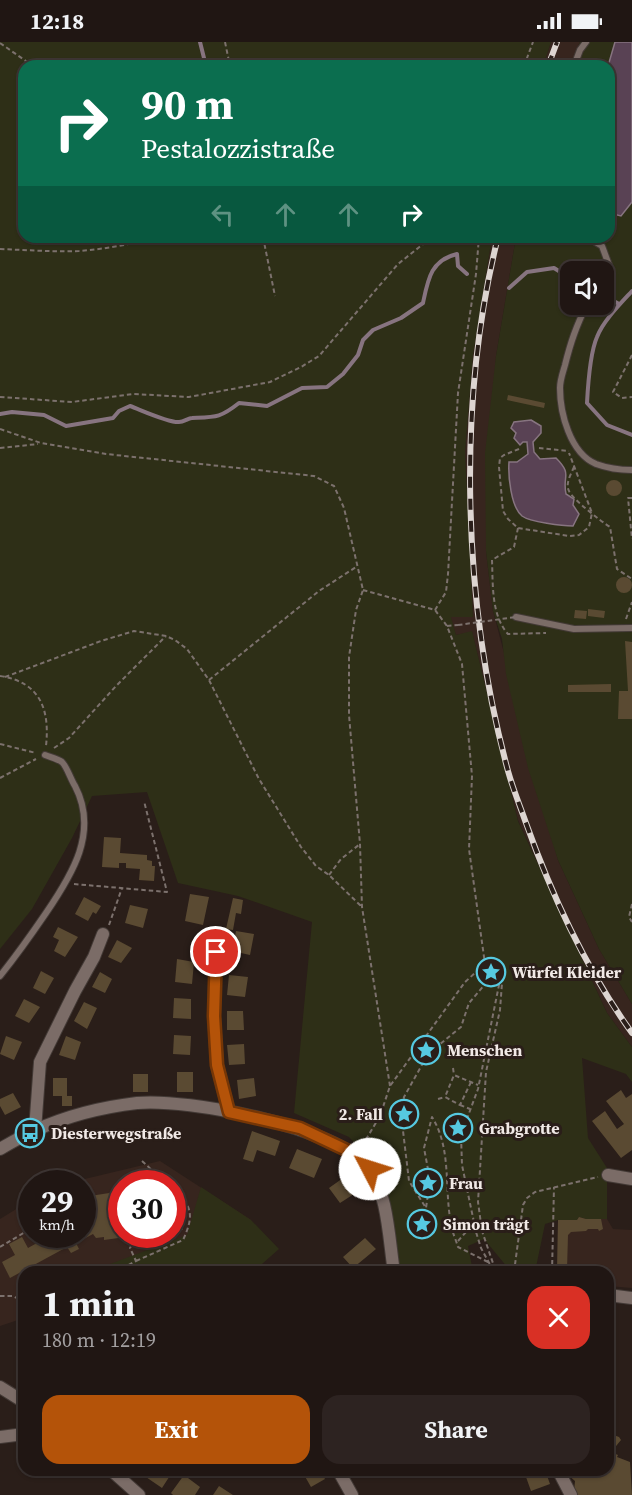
<!DOCTYPE html>
<html lang="en">
<head>
<meta charset="utf-8">
<style>
  body { margin:0; font-family:"Source Serif 4",serif; background:#2d2321; color:#f1f3f6; height:100vh; display:flex; flex-direction:column; font-size:22px; white-space:nowrap }
  * { box-sizing:border-box; margin:0 }
  p { font-size:20px; color:#a29fa0 }
  .icon { flex:none; width:33px; height:33px; fill:none; stroke:currentColor; stroke-width:2; stroke-linecap:round; stroke-linejoin:round }
  .map { position:relative; flex:1; overflow:hidden }
  .details { position:absolute; left:18px; top:1224px; width:596px; height:210px; display:flex; flex-direction:column; background:#201613; border-radius:18px; box-shadow:0 2px 4px #0004,0 0 0 2px #3d3533 }
  .details>* { flex:none }
  .guide { position:absolute; left:18px; top:18px; width:597px; height:183px; border-radius:18px; box-shadow:0 2px 4px #0004,0 0 0 2px #3d3533; background:#0b6e4f; color:#fff; overflow:hidden }
  .controls { position:absolute; left:560px; top:219px; display:grid; gap:12px }
  .controls a { display:grid; place-items:center; width:54px; height:54px; border-radius:12px; background:#201613; box-shadow:0 2px 4px #0004,0 0 0 2px #3d3533; font-size:30px }
  .speed { position:absolute; left:18px; top:1128px; display:flex; gap:12px; font-size:30px; font-weight:700; text-align:center }
  .speed>* { display:grid; place-content:center; width:78px; height:78px; border-radius:50%; background:#201613; box-shadow:0 2px 4px #0004,0 0 0 2px #3d3533; line-height:1 }
  .speed small { font-size:15px; font-weight:400 }
  .speed .limit { border:9px solid #d22; background:#fff; color:#111 }
  .pin { position:absolute; display:grid; place-items:center; width:51px; height:51px; color:#fff; margin:-26px; border:3px solid #fff; border-radius:50%; box-shadow:0 2px 6px #0007 }
  .me { position:absolute; width:66px; margin:-33px; rotate:310deg; stroke-linejoin:round; filter:drop-shadow(0 0 4px #0008) }
  .turn { display:flex; align-items:center; gap:21px; height:126px; padding:0 24px; font-size:27px }
  .turn .icon { width:78px; height:78px; stroke-width:2.5 }
  .turn b { display:block; font-size:42px; line-height:51px }
  .lanes { display:flex; align-items:center; height:57px; padding:0 24px; background:#0003; justify-content:center; gap:30px; direction:ltr }
  .lanes .off { opacity:.35 }
  .round { display:grid; place-items:center; flex:none; width:63px; height:63px; border-radius:18px; background:#2d2321 }
  .overview { display:flex; align-items:center; justify-content:space-between; height:102px; padding:0 24px }
  h1 { font-size:36px; font-weight:700; line-height:45px }
  .action { display:flex; gap:12px; margin-top:auto; padding:12px 24px }
  .action a { flex:1; height:69px; border-radius:18px; background:#b45309; color:#fff; font-size:24px; font-weight:700; line-height:69px; text-align:center }
  .action a+a { background:#2d2321; color:#f1f3f6 }
  .status { display:flex; justify-content:space-between; align-items:center; height:42px; padding:0 30px; background:#201613; direction:ltr }
  .status svg { height:16px; fill:currentColor }
  .map>svg:first-child { display:block }
  .built { fill:#37251e; fill-rule:evenodd }
  .green { fill:#2e2f17; fill-rule:evenodd }
  .water { fill:#594254; stroke:#877480; stroke-width:1.5 }
  .lines { fill:none; stroke-linecap:round; stroke-linejoin:round }
  .stream { stroke:#877480; stroke-width:4 }
  .building { fill:#5a4a32 }
  .lane-casing { stroke:#433a36; stroke-width:8 }
  .street-casing { stroke:#433a36; stroke-width:14 }
  .path { stroke:#7c716d; stroke-width:2; stroke-dasharray:4.5 3; stroke-linecap:butt }
  .lane { stroke:#7b6c67; stroke-width:6 }
  .street { stroke:#7b6c67; stroke-width:12 }
  .rail-casing { stroke:#ddd5d1; stroke-width:6 }
  .rail { stroke:#2a1e19; stroke-width:4; stroke-dasharray:11; stroke-linecap:butt }
  .path-bridge { stroke:#7c716d; stroke-width:2; stroke-dasharray:4.5 3; stroke-linecap:butt }
  .route-casing { stroke:#753606; stroke-width:15 }
  .route { stroke:#b45309; stroke-width:10 }
  .labels { text-anchor:middle; stroke-width:6; stroke-linejoin:round; paint-order:stroke }
  .poi-label { font-size:16px; font-weight:bold; fill:#f1e9e6; stroke:#2a1e19; text-anchor:start }
</style>
</head>
<body>
<div class="status"><b>12:18</b><svg viewBox="0 0 49 12"><path d="M0 12V9h3v3zM5 12V6h3v6zM10 12V3h3v9zM15 12V0h3v12zM26 1h20v11H26zM47 4h2v5h-2z"/></svg></div>
<div class="map">
<svg width="632" height="1453" viewBox="0 0 632 1453">
  <rect width="100%" height="100%" fill="#2a1e19"/>
  <path class="built" d="M551,0h29l-10,24h-27z
    M492,195h24l-20,119 -10,195 7,60 65,249 41,89 33,55v43l-25,-34 -89,-193 -46,-188 -16,3 -6,-18h23l-8,-165 8,-97z
    M160,1119l91,59 -90,52h-137v46l-24,8v-107l31,-19 1,34h50v-50l-14,-1zM122,1142h50v50h-50z
    M579,1175l7,2h21l6,10 19,1v58l-24,-2v-14h-51l1,-52h19z"/>
  <path class="green" d="M0,0h551l-8,24h-519v171h468l-19,118 -8,97 8,165h-22l5,18 16,-4 46,190 89,192 25,34v35l-6,-8 -44,-16 6,80 19,30v51h-21l-7,-2 -2,3h-19l-13,4 -10,48h-20l-7,-4 -24,-29 -16,7 5,26h-72l-13,-31 -19,-82 -20,-22 -55,-24 18,-191 -74,-26 -60,-13 -31,-91 -55,4 -20,42 -40,71 -32,40z
    M580,0h52v962l-33,-55 -41,-89 -30,-92 -22,-94 -4,-35 -9,-28 -7,-60 -1,-98 11,-97 20,-119h93v-171h-39zM570,230h33v32h-33z
    M201,1145l50,33 28,29 -26,23h-164l98,-37z"/>
  <path class="water" d="M615,0h17v160l-11,14 -12,-3 -1,-147z
    M531,378l10,6v7l-8,9 1,10 6,7 16,-1c17,17 6,17 10,36l8,5 -1,6 6,9 -6,12c-10,0 -43,-4 -51,-10 -11,-9 -14,-40 -13,-54h8l11,-8 -1,-12h-4l-3,3 -6,-7 2,-5 -5,-5 3,-6z"/>
  <g class="lines">
    <path class="stream" d="M200,0l6,24
      M509,246l18,-16 27,-4 16,10
      M632,249c-11,12 -29,30 -35,46 -7,16 -9,47 -10,66l20,22 25,10
      M603,253l16,9
      M0,372l12,-2 32,3 22,11 47,-8 6,-7 11,-5c11,4 39,17 49,16 5,0 9,-4 13,-4 24,-1 28,0 47,-15l28,3 35,-18 25,-1 16,-13 15,-19 5,-15 10,-10 28,-12 22,-15c5,-24 8,-43 34,-49l1,12 9,8"/>
  </g>
  <path class="building" d="M508,353l37,8 -1,5 -37,-8z
    M606 446a8 8 0 1 1 16 0a8 8 0 1 1-16 0Z
    M616 543a8 8 0 1 1 16 0a8 8 0 1 1-16 0Z
    M588,567l17,2 -1,7 -16,-2z
    M575,568l12,1 -1,8 -12,-1z
    M625,599l7,1v77h-14l1,-28h9z
    M611,642v8h-43v-7z
    M104,795l17,1 -1,15 27,2v5l5,1v5h3l-1,15 -15,-1 1,-11 -14,-1v-5h-7v5l-17,-1z
    M190,852l19,3 -6,28 -18,-4z
    M84,855l17,9 -5,8 -3,-2 -5,9 -13,-7z
    M233,856l10,2 -2,14 -5,-1 -3,17 -7,-1z
    M130,863l18,4 -5,19 -18,-5z
    M58,885l20,10 -13,20 -11,-6 5,-11 -6,-3z
    M236,889l18,3 -4,21 -18,-4z
    M117,898l15,8 -11,15 -13,-6z
    M177,917l17,3 -2,22 -17,-2z
    M41,929l13,7 -9,16 -12,-6z
    M100,930l12,7 -7,14 -13,-6z
    M229,933l19,2 -3,20 -18,-2z
    M174,956l17,1v20l-18,-1z
    M24,957l16,8 -11,16 -14,-7z
    M84,960l13,6 -10,21 -13,-8z
    M227,969h16l1,19h-17z
    M174,993l17,1 -1,19 -17,-1z
    M6,994l16,6 -8,18 -14,-6z
    M66,994l15,6 -6,18 -16,-5z
    M244,1002l1,20 -16,1 -2,-20z
    M177,1030h16v20h-16z
    M133,1032h15v18h-15z
    M53,1036h14v18h5v10h-10v-10h-9z
    M254,1036l2,18 -17,3 -2,-19z
    M621,1048l5,8 6,-4v56l-11,8 -29,-37 13,-10 12,18 7,-5 -18,-23z
    M13,1051l8,14 -16,8 -5,-9v-7z
    M252,1089l28,10 -5,15 -18,-6 -4,12 -10,-3z
    M297,1107l25,10 -8,19 -25,-10z
    M343,1136l11,16 -14,9 -11,-15z
    M122,1149v43l11,2 -29,4v-3l-8,1 -3,-4 -17,9 3,6 -8,4 -4,-6 -57,31 -8,-16 13,-7 -6,-11 13,-7 6,11 25,-14h29v-15l2,-1 -2,-5 9,-4 -1,-13z
    M178,1161l5,27 -11,1v-27z
    M579,1175l7,2h15l2,10 -4,2 -1,-2h-10l-2,2 -15,1 -3,3 -1,35 2,2h-12l1,-52h19z
    M365,1196l11,11 -23,19 -10,-11z
    M608,1388l7,1 -4,3 8,3 2,3 -9,11 1,2 5,2 -1,2 13,5 2,33h-55l-3,-4 1,-10 -7,-6 -1,-5h41z
    M146,1428h26l1,1 -11,17 -19,-13z
    M308,1428h12l5,9 -14,8 -8,-14z
    M545,1428l5,14 -19,7 -5,-14z
    M184,1433l16,12 -5,8h-22l-2,-2z
    M219,1444l14,9h-20z"/>
  <g class="lines">
    <g class="lane-casing">
      <path id="lane" d="M574,24l6,-16 6,-8
        M587,195l15,9 7,19 -6,10
        M587,262c-11,23 -16,37 -22,61 -2,7 -5,15 -5,23 0,25 10,65 36,76 11,4 24,6 36,6
        M516,575l58,12 58,-1
        M0,934c16,-20 31,-41 46,-63 26,-38 53,-81 29,-127 -4,-6 -8,-19 -13,-24 -4,-3 -12,-5 -17,-7
        M609,1267l1,-14
        M84,1428h1"/>
    </g>
    <g class="street-casing">
      <path id="street" d="M216,910l-2,64 3,49 12,47
        M35,1088l5,-68 35,-71 19,-34 9,-23
        M0,1107c12,-7 24,-14 36,-19 31,-14 67,-23 101,-27 51,-5 199,24 231,64 20,25 21,74 26,105
        M608,1133l24,4
        M608,1253l24,3
        M0,1345l24,15
        M0,1395l24,-3
        M111,1428l28,25
        M338,1428l14,25
        M558,1428l13,25"/>
    </g>
    <path class="path" d="M225,0l5,24
      M0,1l33,23
      M524,24l9,-24
      M263,195l12,59
      M0,207c26,1 53,3 79,2 28,-2 56,-8 83,-14
      M632,313l-19,37 9,6 10,-1
      M0,355l72,5 61,-8 56,3 81,-15 31,-15 18,-11 79,-92 34,-27
      M0,387l41,14 65,11 208,22 20,10 10,22 19,82 -7,20 -7,47v58l11,129 2,63 28,179
      M0,406l38,-4
      M539,406l30,3
      M519,407l-15,6 -4,3 -1,9 4,44 5,8 10,9 51,8 10,-1 10,-8 3,-14 -23,-60
      M574,425c-3,7 -9,17 -5,24 3,8 33,31 41,36l7,42 15,10
      M632,456h-4l4,41
      M518,486l-4,19 -22,13c1,24 -1,55 16,74l38,-1
      M363,548l72,20 12,16 15,38 10,112 -3,73 16,115 12,9 5,10 -2,27 -14,62 -8,130 4,29 14,41
      M435,568l11,-18 2,-18 10,-181 18,-119 3,-37
      M626,577l6,-17
      M447,584l11,-1
      M0,634c40,6 50,33 46,70
      M5,635l96,-36 33,-10 32,5 9,4 12,9 22,31 50,99 42,68 15,19 13,9 33,32
      M209,638l110,-89 37,-24
      M0,702l36,9
      M54,706l15,-10 47,-52 50,-50
      M0,736l36,-19
      M329,833l12,-16 19,-15
      M74,842l93,8 -23,-91
      M632,862l-3,13 3,5
      M109,883l13,-37
      M453,1026l1,7
      M471,1040l-11,23 -15,-8 9,-22 24,10
      M438,1057l7,-2
      M460,1063l10,4
      M362,1104l18,-30 10,-30 75,-104 20,-18
      M142,1119l25,23
      M134,1142l1,-11
      M82,1147l6,-5
      M458,1199l16,-18
      M0,1205l32,-19
      M136,1219l47,-21c11,-24 10,-34 -11,-52
      M488,1220l-30,-15c-2,-7 -6,-15 -7,-23 -7,-36 1,-75 -19,-107l-8,31 6,32 -4,28 -17,-27 -8,-67 3,-17 24,-43 33,-27 8,-24 23,-27 7,9 -21,104 -17,46 1,30 14,67 5,16 13,24
      M115,1230l21,-11 -6,-13 6,-10v-4
      M514,1230l9,-67 4,-7 8,-6 63,-15
      M552,1230l2,-85
      M0,1254h12l12,5"/>
    <use href="#lane" class="lane"/>
    <use href="#street" class="street"/>
    <g class="rail-casing">
      <path id="rail" d="M548,24l9,-24
        M498,195c-42,168 -35,368 10,534 5,18 12,35 18,52 26,73 60,146 106,210"/>
    </g>
    <use href="#rail" class="rail"/>
    <path class="path-bridge" d="M458,583l58,-8"/>
  </g>
  <g class="lines">
    <g class="route-casing">
      <path id="route" d="M216,910l-2,64 3,49 12,47 71,16 57,27 13,14"/>
    </g>
    <use href="#route" class="route"/>
  </g>
  <defs>
    <g id="sight-ring" transform="scale(1.5)"><circle r="9.5" fill="#2a1e19" stroke="#56c9e1" stroke-width="1.5"/><path d="M0-6L1.8-2.2L6-1.7L2.9 1.2L3.7 5.4L0 3.3L-3.7 5.4L-2.9 1.2L-6-1.7L-1.8-2.2Z" fill="#56c9e1"/></g>
    <g id="bus-ring" transform="scale(1.5)"><circle r="9.5" fill="#2a1e19" stroke="#56c9e1" stroke-width="1.5"/><path d="M-5-6H5V4H4V6H2V4H-2V6H-4V4H-5ZM-3.5-4V0h7V-4ZM-3.5 1.2v1.5H-2V1.2ZM2 1.2v1.5H3.5V1.2Z" fill="#56c9e1"/></g>
  </defs>
  <g fill-rule="evenodd">
    <use href="#sight-ring" x="491" y="930"/>
    <use href="#sight-ring" x="426" y="1008"/>
    <use href="#sight-ring" x="404" y="1072"/>
    <use href="#sight-ring" x="458" y="1086"/>
    <use href="#bus-ring" x="30" y="1091"/>
    <use href="#sight-ring" x="428" y="1141"/>
    <use href="#sight-ring" x="422" y="1182"/>
  </g>
  <g class="labels">
    <g class="poi-label">
      <text x="512" y="936">Würfel Kleider</text>
      <text x="447" y="1014">Menschen</text>
      <text x="383" y="1078" text-anchor="end">2. Fall</text>
      <text x="479" y="1092">Grabgrotte</text>
      <text x="51" y="1097">Diesterwegstraße</text>
      <text x="449" y="1147">Frau</text>
      <text x="443" y="1188">Simon trägt</text>
    </g>
  </g>
</svg>
<div class="controls">
<a><svg class="icon" aria-label="sound" viewBox="0 0 24 24"><path d="M4 9h4l5-4v14l-5-4H4zM17 9q2 3 0 6"/></svg></a>
</div>
<div class="speed"><div>29<small>km/h</small></div><div class="limit">30</div></div>
<div class="pin" style="left:216px;top:910px;background:#d93025"><svg class="icon" aria-label="arrive" viewBox="0 0 24 24"><path d="M6 21V4h12l-3 4 3 4H6"/></svg></div>
<svg class="me" style="left:370px;top:1127px" viewBox="-20 -20 40 40"><circle r="19" fill="#fff"/><path d="M0-13L10 11 0 6-10 11z" fill="#b45309"/></svg>
<div class="guide">
<div class="turn"><svg class="icon" aria-label="right" viewBox="0 0 24 24"><path d="M7 20v-9h11M14 6l5 5-5 5"/></svg><div><b>90 m</b>Pestalozzistraße</div></div>
<div class="lanes"><svg class="icon off" aria-label="left" viewBox="0 0 24 24"><path d="M17 20v-9H6M10 6l-5 5 5 5"/></svg><svg class="icon off" aria-label="ahead" viewBox="0 0 24 24"><path d="M12 20V5M6 11l6-6 6 6"/></svg><svg class="icon off" aria-label="ahead" viewBox="0 0 24 24"><path d="M12 20V5M6 11l6-6 6 6"/></svg><svg class="icon" aria-label="right" viewBox="0 0 24 24"><path d="M7 20v-9h11M14 6l5 5-5 5"/></svg></div>
</div>
<section class="details">
<div class="overview"><div><h1>1 min</h1><p>180 m · 12:19</p></div><a class="round" style="background:#d93025;color:#fff"><svg class="icon" aria-label="close" viewBox="0 0 24 24"><path d="M6 6l12 12M18 6L6 18"/></svg></a></div>
<div class="action"><a>Exit</a><a>Share</a></div>
</section>
</div>
</body>
</html>
